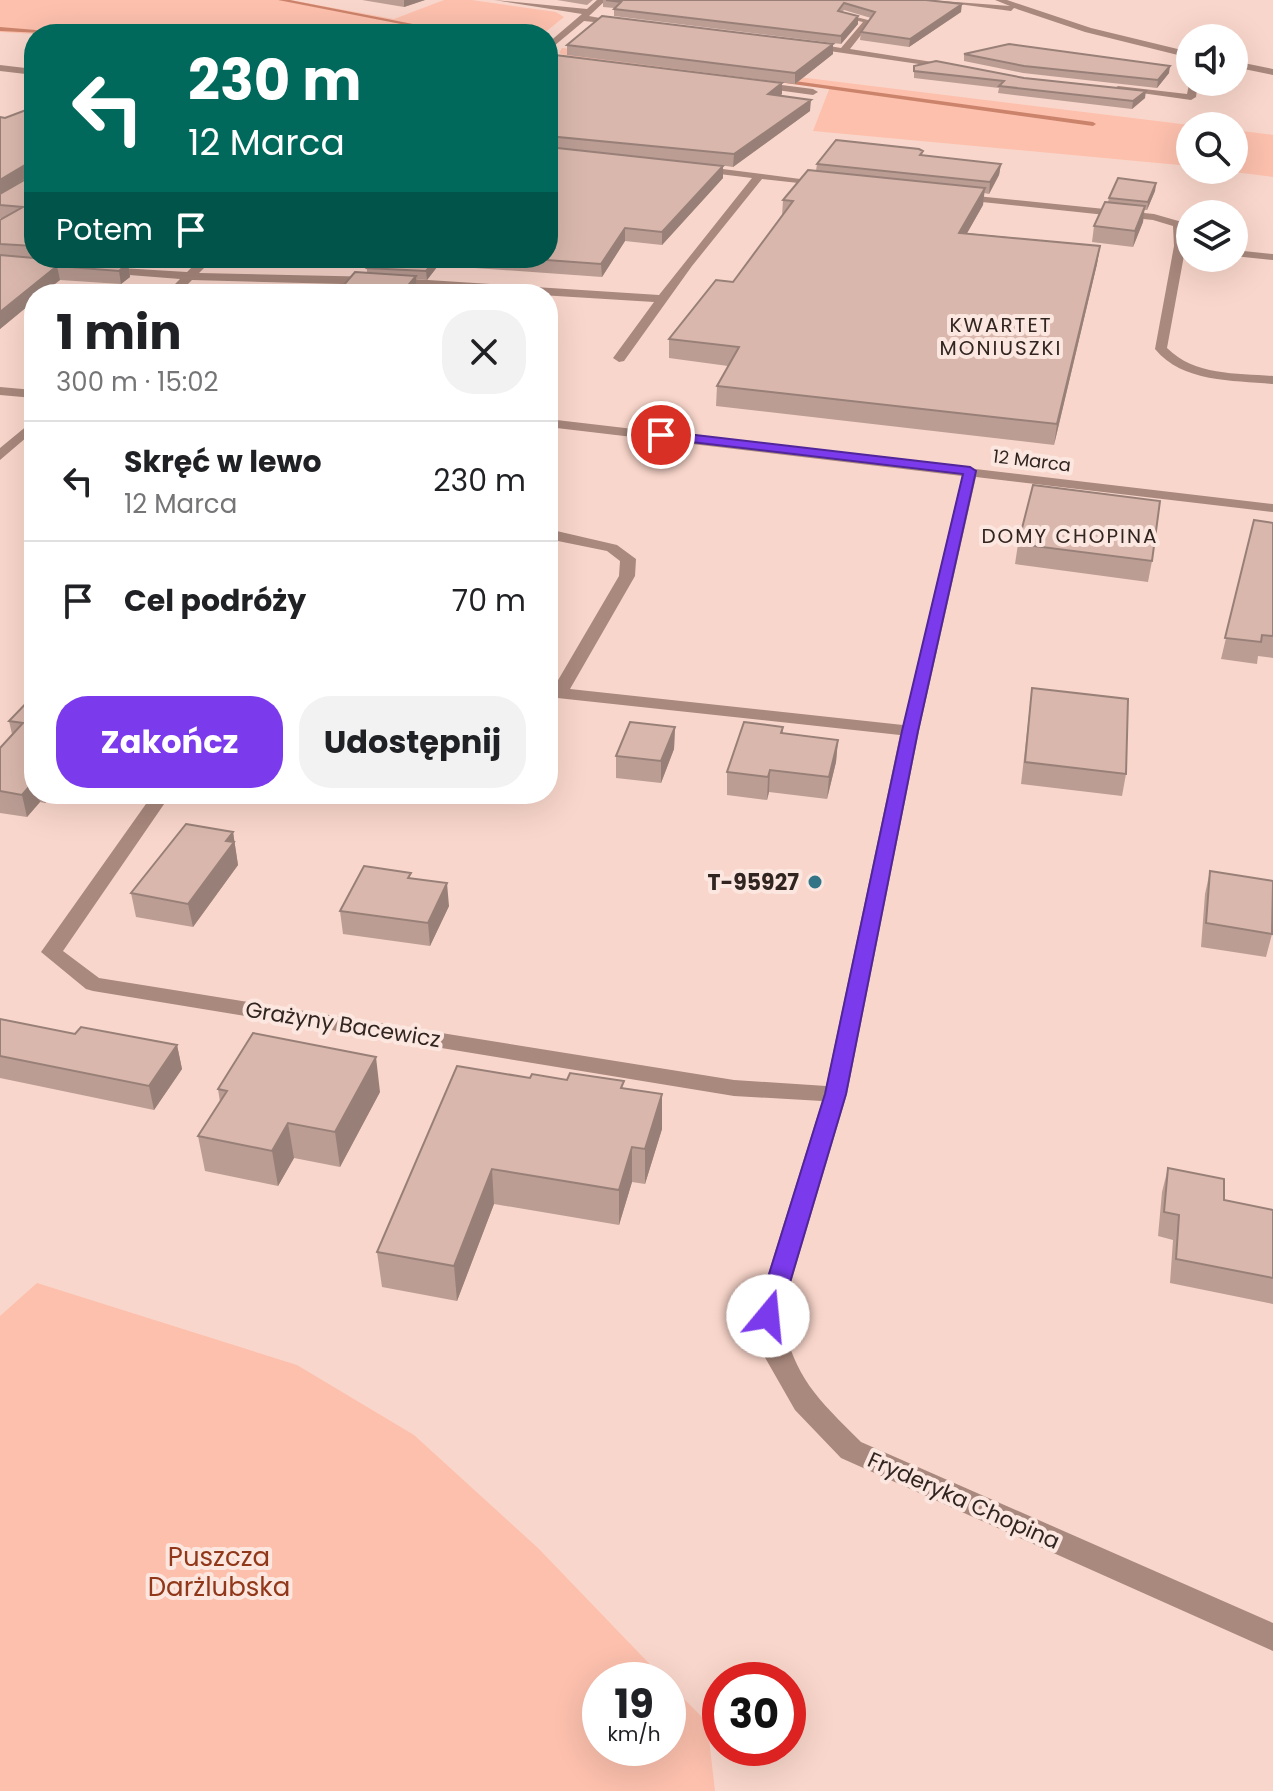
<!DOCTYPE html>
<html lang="pl">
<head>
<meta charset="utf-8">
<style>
  body { margin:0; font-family:Poppins,sans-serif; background:#f2f2f2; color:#202124; height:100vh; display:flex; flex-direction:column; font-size:30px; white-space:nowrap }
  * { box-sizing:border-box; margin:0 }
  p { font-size:26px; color:#757577 }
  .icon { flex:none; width:44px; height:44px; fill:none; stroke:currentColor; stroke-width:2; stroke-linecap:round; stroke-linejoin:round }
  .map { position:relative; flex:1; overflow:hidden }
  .sheet { position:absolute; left:24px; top:284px; width:534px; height:520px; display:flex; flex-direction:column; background:#fff; border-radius:32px; box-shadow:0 8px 32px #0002 }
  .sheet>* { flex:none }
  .guide { position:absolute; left:24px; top:24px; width:534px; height:244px; border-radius:32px; box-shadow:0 8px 32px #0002; background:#00695c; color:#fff; overflow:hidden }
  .fabs { position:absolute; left:1176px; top:24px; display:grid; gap:16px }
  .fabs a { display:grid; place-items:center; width:72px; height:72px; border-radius:50%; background:#fff; box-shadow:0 8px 32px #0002; font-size:40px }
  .speed { position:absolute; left:582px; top:1662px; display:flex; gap:16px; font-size:40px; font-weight:700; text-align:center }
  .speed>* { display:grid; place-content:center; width:104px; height:104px; border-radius:50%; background:#fff; box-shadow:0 8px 32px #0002; line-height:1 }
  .speed small { font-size:20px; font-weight:400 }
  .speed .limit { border:12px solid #d22; background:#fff; color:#111 }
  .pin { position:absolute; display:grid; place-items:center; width:68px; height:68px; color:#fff; margin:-34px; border:4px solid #fff; border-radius:50%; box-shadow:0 2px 8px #0007 }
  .me { position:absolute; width:88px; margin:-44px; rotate:17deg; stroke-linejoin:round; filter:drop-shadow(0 0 6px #0008) }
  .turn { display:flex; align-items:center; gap:28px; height:168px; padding:0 32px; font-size:36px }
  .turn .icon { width:104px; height:104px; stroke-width:2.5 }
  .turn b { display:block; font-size:56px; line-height:68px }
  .then { display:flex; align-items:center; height:76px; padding:0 32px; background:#0003; gap:16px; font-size:30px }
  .round { display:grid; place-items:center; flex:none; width:84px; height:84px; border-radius:32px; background:#f2f2f2 }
  .summary { display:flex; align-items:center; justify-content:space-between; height:136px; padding:0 32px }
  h1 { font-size:48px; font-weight:700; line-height:60px }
  .primary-button { display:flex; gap:16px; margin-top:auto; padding:16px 32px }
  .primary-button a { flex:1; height:92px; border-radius:32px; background:#7c3aed; color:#fff; font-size:32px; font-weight:700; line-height:92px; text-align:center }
  .primary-button a+a { background:#f2f2f2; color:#202124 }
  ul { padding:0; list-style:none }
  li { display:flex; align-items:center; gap:24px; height:120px; padding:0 32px; border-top:2px solid #e0e0e0 }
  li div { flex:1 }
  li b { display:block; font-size:30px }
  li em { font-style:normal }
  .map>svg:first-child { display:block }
  .green { fill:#fcc0ad }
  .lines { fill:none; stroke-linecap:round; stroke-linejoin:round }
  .stream { fill:#cc836b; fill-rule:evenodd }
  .minor { fill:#a9887d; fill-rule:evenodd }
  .wall { fill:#bb9d94 }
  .shaded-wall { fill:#988078 }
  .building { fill:#d9b7ac; stroke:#988078; stroke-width:2 }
  .route { fill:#7c3aed; stroke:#51269a; stroke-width:2 }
  .poi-dot { fill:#337587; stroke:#fce7e0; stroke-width:3 }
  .labels { text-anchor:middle; stroke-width:8; stroke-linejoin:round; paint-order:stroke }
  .far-street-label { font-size:18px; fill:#312521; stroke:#fce7e0 }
  .far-neighbourhood-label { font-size:20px; letter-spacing:2px; fill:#312521; stroke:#fce7e0 }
  .poi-label { font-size:22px; font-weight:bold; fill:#312521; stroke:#fce7e0; text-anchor:end }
  .street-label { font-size:22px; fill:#312521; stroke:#fce7e0 }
  .near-park-label { font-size:26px; fill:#903819; stroke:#fce7e0 }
</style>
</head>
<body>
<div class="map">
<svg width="1273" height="1791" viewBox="0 0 1273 1791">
  <rect width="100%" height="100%" fill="#f9d6cb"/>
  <path class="green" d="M0,0h290l104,19 50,-19h28l84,12 8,5 -21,17h-509l-34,-2z
    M562,48l636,78h-8v40l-377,-35 17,-44 -42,-6 -16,2 -200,-25 -13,-5z
    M1234,130l39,5v42l-55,-7h16z
    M37,1283l260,82 117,70 124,113 127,132h-65v68h68v-65l39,39 8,69h-715v-475z"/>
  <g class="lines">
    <path class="stream" d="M278,0h12l174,34h-12z
      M0,27l60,5 3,2 -63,-3z
      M780,79l313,43 3,2 -3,2 -315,-44z"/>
    <path class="minor" d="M494,0l93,9 10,-9h9l-17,16 38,7 -4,2 -39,-4 -36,30v-8l34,-29z
      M928,0l82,6 -15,-6h12l84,28 99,24v6l-105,-26 -71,-24 -3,3z
      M840,13l32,8 -22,28 114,18 -4,3 -158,-23 3,-5 36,6 22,-26 -23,-5z
      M1234,61l39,8v6l-39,-8z
      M0,65l34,4v6l-34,-4z
      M1190,80l8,2 -2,15 -5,3 -78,-11 5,-3 69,8z
      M758,82l55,7 5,3 -5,3 -58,-8z
      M699,166l132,17 -5,3 -64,-7 -70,87 -68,95 -5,1 -6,-4 41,-56 -273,-17 -189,-5 -14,14h-13l15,-15 -76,-6 -6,-3 6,-3 83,5 14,-14h13l-15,15 182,4 278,18 93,-117 -57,-7z
      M957,194l197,20 28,8 8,29 -5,-1 -18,98c28,28 70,25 106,28v8c-40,-4 -90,-1 -118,-35l19,-103 -1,-20 -20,-6 -200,-21 -1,-2z
      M1234,250l39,4v6l-39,-4z
      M0,387l34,3v8l-34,-3z
      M548,419l725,85v8l-297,-35 -57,254 -72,363 -66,222c14,63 36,82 80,126l412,181v28l-432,-193 -46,-48 -32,-56 -8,-38 67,-215 -88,-5 -641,-105 -7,-2 -45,-37 112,-158h18l-108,157 36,27 635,102 92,6 74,-351 -352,-38v-10h6l65,-111 1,-15 -13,-10 -59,-12v-10l69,16 19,14 -1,17 -65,113 333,36 59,-249 -414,-49z
      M34,420v11l-34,29v-12z"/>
  </g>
  <path class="wall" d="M362,0h63l-21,7z
    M557,0h36l-6,5z
    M603,0h323l35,12 -52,35 -49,-7 1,-8 10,-14 -27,-8 -2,2 16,12 -17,20 -227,-28v-8l-11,-1z
    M567,45l266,9 -38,30 -228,-29z
    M964,54l205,19 -12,15 -134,-15 -59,-12z
    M548,61l234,33 -2,2 30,15 -77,56 -14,-2 4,1v12l-61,67 -37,-4 -23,36 -156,-11 -1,-8h103z
    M914,66l110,12 121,20 -13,11 -134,-16 1,-5 -85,-10z
    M34,107v151h116l-6,6h-16l2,13 -9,7 -61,-4 -18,14h-8v7l-34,28v-109l4,-2h-4v-24l33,-19 -33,19 5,-76z
    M923,151l-1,4 79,9 -2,11 -10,19 -5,-1 -1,12 -16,28 133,13 -3,18 -43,181 -338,-39 1,-20 11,-20 -59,-8v-19l64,-57 49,-66 1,-16 33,-29 1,-7z
    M1156,183l-1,8 -8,19h-3l-1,12 -10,25 -41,-5 2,-16 14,-24 1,-4z
    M376,258h68l-17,22 -11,-1 1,14 -1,1h-80l31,-21v-5z
    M1254,520l19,3v135l-15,-2 -1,8 -36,-5z
    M1018,544l134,17 -4,21 -133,-18z
    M1032,688l94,86 -4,22 -101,-12z
    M34,695v99h19l-8,9 -5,-1 -13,15 -27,-4v-65l12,-14 -3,-13z
    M675,727l-1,22 -13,34 -45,-5v-22z
    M783,727v6l55,7 -2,22 -9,37 -58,-7 -2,8 -40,-5v-23z
    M233,832l5,33 -45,62 -57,-10 -5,-24z
    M1210,871l62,63 -6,23 -65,-10 4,-53z
    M412,879l37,27 -19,40 -87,-12 -3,-23z
    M0,1019l75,15 102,11 5,24 -28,41 -154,-32z
    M530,1078l94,10 38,41 -17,55 -13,-2 -13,43 -125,-21 -37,97 -75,-14 -5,-35z
    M218,1089l162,3 -40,75 -46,-9 -16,28 -73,-15 -7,-35 22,-34z
    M1168,1168l56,32 49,10v94l-103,-21 3,-43 -15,-4 4,-44z"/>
  <path class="shaded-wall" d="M404,0h21l-21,7z
    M962,4l-1,8 -52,35 1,-8z
    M858,16v8l-17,20v-8z
    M833,44v10l-38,30v-11z
    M1170,66l-1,7 -12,15 1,-8z
    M782,83v11l-15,11 1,-11z
    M1146,91l-1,7 -13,11 1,-8z
    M811,100l-1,11 -77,56 1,-13z
    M30,162l2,12 -32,20v-14z
    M1001,164l-2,11 -10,19 1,-12z
    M723,166v12l-61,67v-13z
    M1156,183l-1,8 -8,19 1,-8z
    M985,188l-2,17 -26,46 2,-18z
    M1145,206l-2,16 -10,25 2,-16z
    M625,228v13l-23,36 -1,-13z
    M1100,246l-3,18 -43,181 3,-21z
    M143,258h7l-6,6z
    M437,258h7l-17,22 -1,-9z
    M128,263l2,14 -9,7 -2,-13z
    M57,266l3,14 -18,14h-8v7l-34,28v-17z
    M416,276l1,17 -1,1h-15z
    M675,727l-1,22 -13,34v-22z
    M838,740l-2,22 -9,37 2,-22z
    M770,770l-1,22 -2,8 1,-23z
    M34,781v13h4l2,8 -13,15 -5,-22z
    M43,794h10l-8,9z
    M233,832l5,33 -45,62 -5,-23 38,-63z
    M447,883l2,23 -19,40 -2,-23z
    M177,1045l5,24 -28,41 -5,-24z
    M376,1057l4,35 -40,75 -5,-35z
    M662,1094v35l-17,55v-35z
    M288,1123l6,35 -16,28 -6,-35z
    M632,1147v35l-13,43v-35z
    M492,1169l2,35 -37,97 -3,-35z"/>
  <path class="building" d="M606,0h320l36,4 -52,35 -49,-7 14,-20 -31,-9 -6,8 20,5 -17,20 -227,-27 7,-7z
    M602,16l231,28 -38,29 -228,-28z
    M1009,44l161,22 -12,14 -134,-14 -60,-12z
    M555,55l227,28 -14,11 43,6 -77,54 -186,-18v-75z
    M936,61l88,17 122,13 -13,10 -134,-15 5,-5 -90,-10v-5z
    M34,107v139l-34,-2v-24l23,-13 -23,-2v-11l33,-19 1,-12 -4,-1 -30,18v-63l5,1z
    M836,140l83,9 4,2 -3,4 81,9 -11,18 -173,-18z
    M548,147l175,19 -61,66 -37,-4 -24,36 -82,-6h29z
    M808,170l177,18 -26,45 141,13 -43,178 -340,-38 22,-39 -70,-8 47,-59 17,2 60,-81 -10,-1z
    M1118,178l38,5 -8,19 -39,-4z
    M1105,202l40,4 -10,25 -41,-5z
    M0,255l34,3 94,5 -9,8 -62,-5 -57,46z
    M376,258h61l-11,13 -59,-3z
    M355,272l61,4 -15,18h-65z
    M1033,485l127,16 -8,60 -134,-17z
    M1254,520l19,3v113l-11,-1 -1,7 -36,-4z
    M1032,688l96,11 -2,75 -101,-12z
    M34,695v86l-12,14 -22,-4v-43l23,-25 -14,-2z
    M630,722l45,5 -14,34 -45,-5z
    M744,722l39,5 -2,6 57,7 -9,37 -59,-7 -2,7 -41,-5z
    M186,824l47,8 -7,9 8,1 -46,62 -57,-11z
    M364,866l47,7 -3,5 39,5 -19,40 -88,-12z
    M1210,871l63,10 -1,53 -66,-11z
    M0,1019l75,15 6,-7 96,18 -28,41 -149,-30z
    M253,1033l123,24 -41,75 -47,-9 -16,28 -74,-15 29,-45 -9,-2z
    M457,1066l73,12 2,-4 35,6 3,-7 54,8 -3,7 41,6 -17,55 -13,-2 -13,43 -127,-21 -38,97 -77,-14z
    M1168,1168l56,11v21l49,10v68l-97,-19 3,-44 -15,-3z"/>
  <path class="route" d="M661,431l309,36 6,4 -58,260 -72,363 -66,222 -4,6h-16l-4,-6 69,-222 77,-363 61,-257 -306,-36 -2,-3z"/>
  <circle class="poi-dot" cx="815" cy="882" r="8"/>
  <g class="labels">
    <g class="far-street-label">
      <text transform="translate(1032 461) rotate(7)" y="6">12 Marca</text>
    </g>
    <g class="far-neighbourhood-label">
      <text x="1001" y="332">KWARTET<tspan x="1001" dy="23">MONIUSZKI</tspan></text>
      <text x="1070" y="543">DOMY CHOPINA</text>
    </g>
    <g class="poi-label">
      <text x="799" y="890">T-95927</text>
    </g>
    <g class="street-label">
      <text transform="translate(343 1024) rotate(9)" y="8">Grażyny Bacewicz</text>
      <text transform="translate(964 1500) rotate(24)" y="8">Fryderyka Chopina</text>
    </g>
    <g class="near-park-label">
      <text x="219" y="1566">Puszcza<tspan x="219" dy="30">Darżlubska</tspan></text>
    </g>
  </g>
</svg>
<div class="fabs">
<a><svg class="icon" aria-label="sound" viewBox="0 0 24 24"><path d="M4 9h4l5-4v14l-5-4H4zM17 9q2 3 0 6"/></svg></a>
<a><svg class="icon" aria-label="search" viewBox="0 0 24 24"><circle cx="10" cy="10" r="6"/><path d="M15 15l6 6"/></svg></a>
<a><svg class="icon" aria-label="layers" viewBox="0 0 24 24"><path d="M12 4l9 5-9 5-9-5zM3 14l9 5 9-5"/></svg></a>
</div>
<div class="speed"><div>19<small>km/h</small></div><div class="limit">30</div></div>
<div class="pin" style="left:661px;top:435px;background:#d93025"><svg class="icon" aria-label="arrive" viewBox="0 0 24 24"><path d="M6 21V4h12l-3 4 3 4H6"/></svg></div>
<svg class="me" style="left:768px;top:1316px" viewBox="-20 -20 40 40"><circle r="19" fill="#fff"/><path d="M0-13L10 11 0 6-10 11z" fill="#7c3aed"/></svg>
<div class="guide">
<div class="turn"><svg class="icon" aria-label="left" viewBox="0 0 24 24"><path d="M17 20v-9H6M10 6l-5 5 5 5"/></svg><div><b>230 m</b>12 Marca</div></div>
<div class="then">Potem<svg class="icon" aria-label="arrive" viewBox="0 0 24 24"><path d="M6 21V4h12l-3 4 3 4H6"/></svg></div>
</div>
<section class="sheet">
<div class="summary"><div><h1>1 min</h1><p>300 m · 15:02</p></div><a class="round"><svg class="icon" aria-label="close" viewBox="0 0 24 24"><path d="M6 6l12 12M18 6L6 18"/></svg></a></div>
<ul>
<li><svg class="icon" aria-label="left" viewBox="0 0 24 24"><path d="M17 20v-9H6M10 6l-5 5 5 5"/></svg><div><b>Skręć w lewo</b><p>12 Marca</p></div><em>230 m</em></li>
<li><svg class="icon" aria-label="arrive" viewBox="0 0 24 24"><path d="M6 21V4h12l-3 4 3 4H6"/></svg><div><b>Cel podróży</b></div><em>70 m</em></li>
</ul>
<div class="primary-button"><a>Zakończ</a><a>Udostępnij</a></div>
</section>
</div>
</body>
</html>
